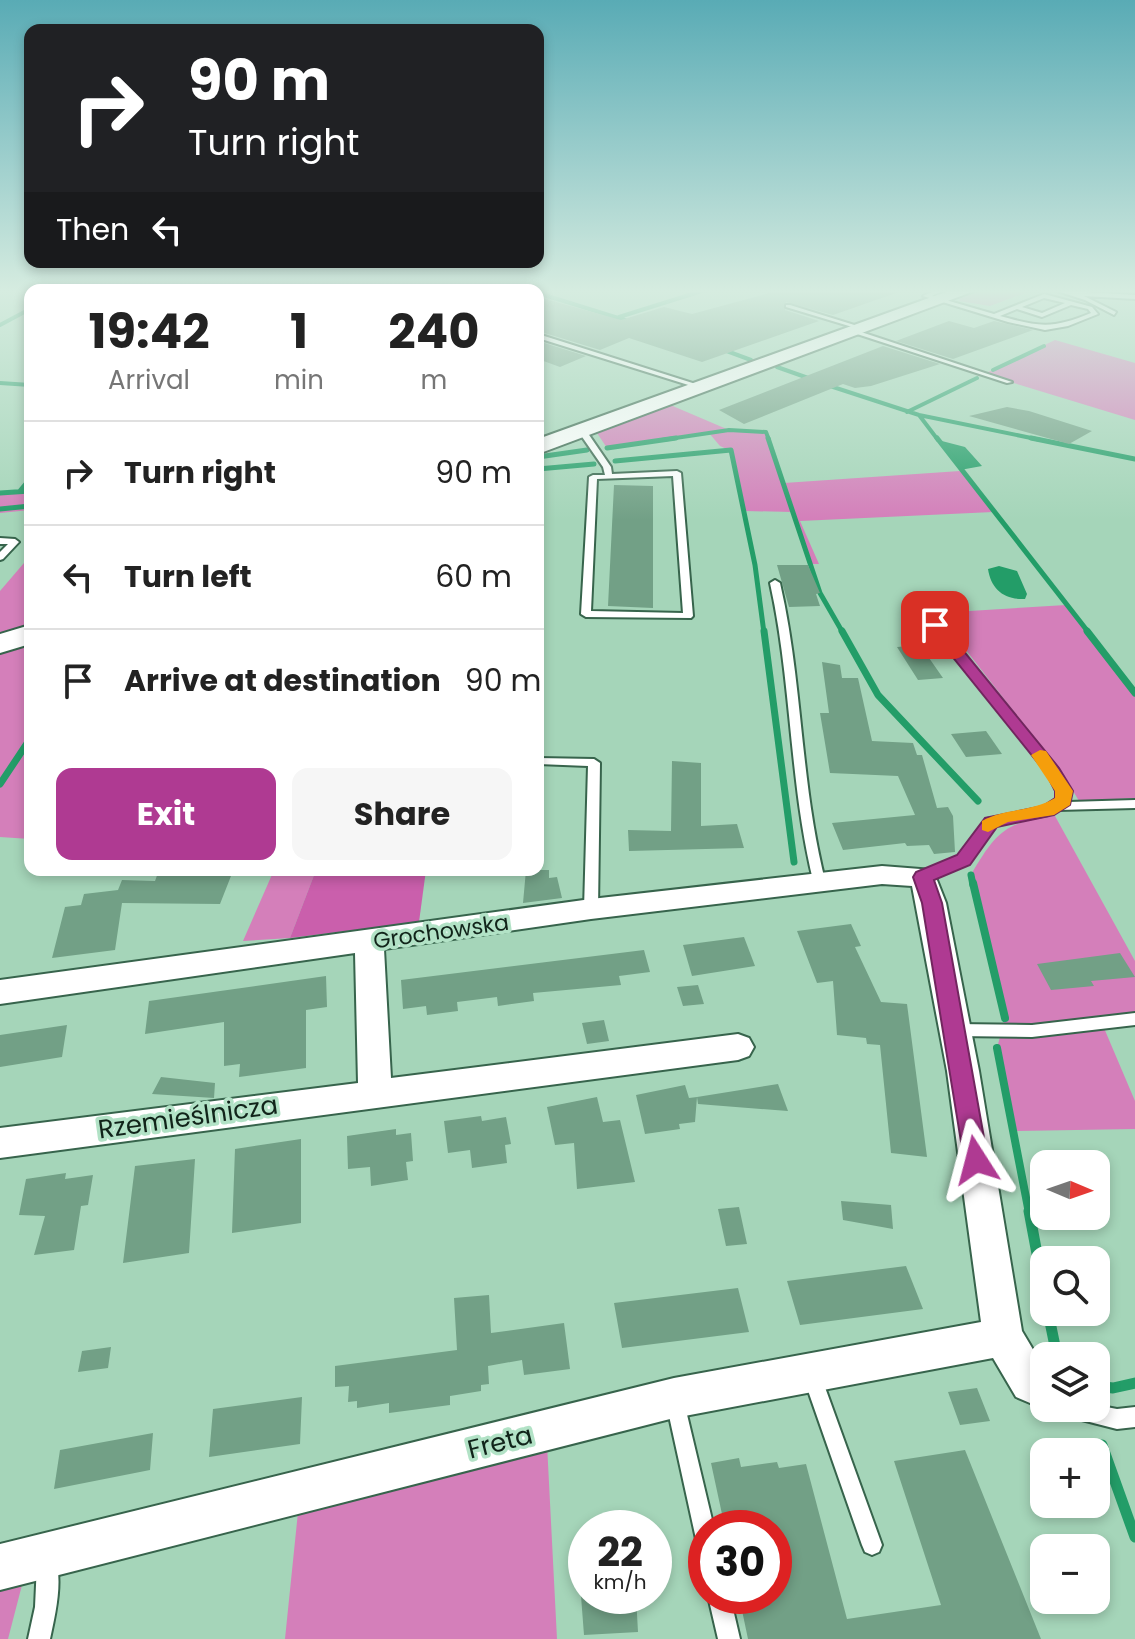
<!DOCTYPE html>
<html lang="en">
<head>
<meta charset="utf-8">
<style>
  body { margin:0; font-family:Poppins,sans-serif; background:#f6f6f6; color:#222; height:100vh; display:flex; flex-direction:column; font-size:30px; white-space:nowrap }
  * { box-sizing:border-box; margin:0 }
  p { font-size:26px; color:#767676 }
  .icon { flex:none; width:44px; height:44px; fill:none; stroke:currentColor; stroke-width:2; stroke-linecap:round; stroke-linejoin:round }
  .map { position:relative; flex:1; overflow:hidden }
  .panel { position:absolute; left:24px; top:284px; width:520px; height:592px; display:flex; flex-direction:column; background:#fff; border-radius:16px; box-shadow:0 4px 12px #0003 }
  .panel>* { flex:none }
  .top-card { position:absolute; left:24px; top:24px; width:520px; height:244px; border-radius:16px; box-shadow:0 4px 12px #0003; background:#202124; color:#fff; overflow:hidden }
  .needle { width:52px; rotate:92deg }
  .tools { position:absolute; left:1030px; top:1150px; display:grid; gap:16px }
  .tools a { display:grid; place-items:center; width:80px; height:80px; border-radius:16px; background:#fff; box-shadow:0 4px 12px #0003; font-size:40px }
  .speed { position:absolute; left:568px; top:1510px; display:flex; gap:16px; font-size:40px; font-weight:700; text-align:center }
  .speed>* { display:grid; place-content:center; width:104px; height:104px; border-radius:50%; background:#fff; box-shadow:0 4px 12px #0003; line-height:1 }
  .speed small { font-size:20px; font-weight:400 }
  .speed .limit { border:12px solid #d22; background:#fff; color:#111 }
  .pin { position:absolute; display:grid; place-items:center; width:68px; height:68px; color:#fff; margin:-34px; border-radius:16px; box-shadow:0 4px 12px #0006 }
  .me { position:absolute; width:88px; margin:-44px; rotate:351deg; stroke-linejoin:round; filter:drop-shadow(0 0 6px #0008) }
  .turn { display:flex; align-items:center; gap:28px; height:168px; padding:0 32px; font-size:36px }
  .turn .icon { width:104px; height:104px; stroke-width:2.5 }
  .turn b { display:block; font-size:56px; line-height:68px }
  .then { display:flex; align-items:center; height:76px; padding:0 32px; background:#0003; gap:16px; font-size:30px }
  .eta { display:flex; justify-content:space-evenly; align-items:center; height:136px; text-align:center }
  .eta b { font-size:48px; font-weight:700; line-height:56px }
  .action { display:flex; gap:16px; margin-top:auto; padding:16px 32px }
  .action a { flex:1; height:92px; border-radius:16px; background:#af3a92; color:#fff; font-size:32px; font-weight:700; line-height:92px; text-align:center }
  .action a+a { background:#f6f6f6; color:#222 }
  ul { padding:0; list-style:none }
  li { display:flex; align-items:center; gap:24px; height:104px; padding:0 32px; border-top:2px solid #e0e0e0 }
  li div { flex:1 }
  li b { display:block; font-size:30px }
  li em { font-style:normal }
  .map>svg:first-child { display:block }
  .green { fill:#d47fba }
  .forest { fill:#ca5fac }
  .water { fill:#239d68 }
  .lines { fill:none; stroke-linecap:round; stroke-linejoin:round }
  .stream-far4 { stroke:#239d68; stroke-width:4 }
  .stream-far3 { stroke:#239d68; stroke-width:5 }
  .stream-far2 { stroke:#239d68; stroke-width:7 }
  .stream-far1 { stroke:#239d68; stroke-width:8 }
  .stream { stroke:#239d68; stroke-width:11 }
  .building { fill:#72a086 }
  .lane-casing { stroke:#37644c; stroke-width:4 }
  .street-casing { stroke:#37644c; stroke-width:4 }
  .secondary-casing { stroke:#37644c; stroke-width:4 }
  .lane { fill:#fff; fill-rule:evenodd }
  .street { fill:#fff; fill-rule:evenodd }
  .secondary { fill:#fff; fill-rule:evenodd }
  .route { fill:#af3a92; stroke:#72265f; stroke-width:2 }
  .slow { fill:#f59e0b }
  .labels { text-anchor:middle; stroke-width:7; stroke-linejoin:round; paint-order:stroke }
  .street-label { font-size:22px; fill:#11241a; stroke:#b2e2c6 }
  .near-street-label { font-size:26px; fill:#11241a; stroke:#b2e2c6 }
</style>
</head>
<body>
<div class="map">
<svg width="1135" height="1639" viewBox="0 0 1135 1639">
  <rect width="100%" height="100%" fill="#a5d5b9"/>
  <path class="green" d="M980,290h53l-43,16 -31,-5 3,-5z
    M1055,340l80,23v57l-151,-46z
    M668,404l61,26 37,2 18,51 176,-12 33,41 -193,9 19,43h-9l-17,-52 -48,-1 -14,-60 -11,-5 -11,-13 -102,15 -12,-18z
    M30,491v19l-30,3v-20z
    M30,556v71l-30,11v-47z
    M1066,605l69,88v105l-56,3 -14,-24 -128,-164z
    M30,640v199l-30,-2v-53l3,-5 -3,-1v-127z
    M1055,816l80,145v59l-34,1 34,80v28l-122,2 -16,-83 8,-30 -34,-143c25,-43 34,-53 84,-59z
    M274,870h42l-26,68 -47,3z
    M547,1444l10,195h-272l13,-127z
    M22,1585l-14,54h-8v-50z"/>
  <path class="forest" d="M316,870h110l-7,52 -129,16z"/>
  <path class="water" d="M938,440l27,7 17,19 -22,4z
    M999,566l18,5 10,23 -2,5c-21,1 -34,-10 -37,-30z"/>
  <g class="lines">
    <path class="stream-far4" d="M538,293l93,29
      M619,317l86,-27
      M0,325l30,-16
      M724,350l27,10
      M777,367l34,12
      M993,370l51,-24
      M0,383l30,2
      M827,385l92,30 122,25
      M907,412l70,-34
      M919,415l19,25
      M662,440l67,-10 37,2 3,8"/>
    <path class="stream-far3" d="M768,438l52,155 23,40
      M937,438l152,195
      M1031,438l104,21
      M607,448l69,-10
      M538,457l49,-7
      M615,461l116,-11 24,115 9,68
      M538,469l56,-5
      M20,491l10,-12
      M0,493l30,-2
      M0,509l30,-3"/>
    <path class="stream-far2" d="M764,631l30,231
      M842,631l36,64 100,106
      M1087,631l48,62
      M0,784l30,-45
      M971,875l2,10"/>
    <path class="stream-far1" d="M973,883l32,135
      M997,1048l32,165"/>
    <path class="stream" d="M1029,1211l15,80
      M1048,1312l9,44
      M1096,1386l17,2 22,-5
      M1102,1445l33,92"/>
  </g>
  <path class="building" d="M781,290h115v3l-63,22 -47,-13 -1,8 34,11 -117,41 -73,-24 -29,12 -62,-19v-34l83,23 43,-13 28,7z
    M949,321l25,7 20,-7 39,9 -80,29 -57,-18z
    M538,341l48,15 -26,11 -22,-8z
    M883,346l57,18 -69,22 -16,2 -12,-4 -99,40 -25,-14z
    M1007,407l22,4 63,20 -23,13 -100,-28z
    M614,485l39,1v122l-45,-2z
    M777,565h31l12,28 -4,1 4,12 -31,1z
    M920,645l23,33 -25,2 -21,-33z
    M822,662l18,3 2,13h16l14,63 41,2 4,12h5l15,53 11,-1 5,9 2,36 -21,2 -5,-9 -22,1 -2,-3 -62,7 -11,-27 83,-8 -17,-39 -68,-3 -10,-60h9z
    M986,731l16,23 -36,3 -15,-23z
    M672,761l29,2v63l36,-2 7,24 -115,3 -1,-21 43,1z
    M159,870h31l-2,6h43l-11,28 -98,-1 -7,47 -63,8 13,-51 16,-2 3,-11 34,-4 4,-10 33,1z
    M526,870h23v8l8,-1 5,21 -39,5z
    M851,924l10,22 -6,1 26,55 26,2 20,153 -36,-4 -11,-108 -13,-1 -1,-6 -29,-3 -4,-54 -16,2 -20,-52z
    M744,937l11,29 -63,10 -9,-31z
    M644,950l6,22 -31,4 2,9 -88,8 1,8 -36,5 -1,-9 -40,5 1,9 -31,4 -1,-9 -23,3 -2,-29z
    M1120,953l15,24 -44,4 3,5 -43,4 -14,-26z
    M326,976l1,31 -21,3v58l-67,9 1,-13 -16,2v-44l-79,12 4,-33z
    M698,985l6,19 -21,2 -6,-19z
    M604,1020l5,21 -22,3 -5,-21z
    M67,1025l-5,32 -62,10v-32z
    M161,1077l54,6 -1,15 -62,-4z
    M778,1084l10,27 -90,-7 -1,-7z
    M685,1085l4,13 8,-1 -2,25 -16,2 1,5 -35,5 -9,-39z
    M597,1097l6,25 17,-2 15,62 -58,7 -3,-46 -19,2 -8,-38z
    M481,1116l1,5 24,-4 5,27 -6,1 2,18 -35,5 -2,-18 -22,3 -4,-32z
    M396,1129v6l15,-2 2,28 -7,1 2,18 -37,6 -1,-19 -22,2 -1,-33z
    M301,1139v84l-69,10 3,-84z
    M195,1159l-6,94 -66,10 12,-97z
    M66,1173l-1,6 28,-4 -5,30 -7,1 -7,44 -40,5 11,-39 -26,-1 7,-36z
    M841,1201l50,4 2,24 -50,-9z
    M739,1207l8,37 -21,2 -8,-37z
    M906,1266l17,43 -123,16 -13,-44z
    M738,1288l11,44 -127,16 -8,-45z
    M489,1295l2,38 73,-10 6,46 -46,6 -2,-15 -34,6 1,18 -8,1v6l-31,5v9l-61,8v-10l-32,5v-7l-9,1 1,-16 -14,1v-21l122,-16 -3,-52z
    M111,1347l-3,21 -30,4 4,-21z
    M977,1388l13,33 -30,4 -12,-33z
    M302,1397l-2,47 -91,13 4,-48z
    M153,1433l-3,37 -96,19 6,-39z
    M965,1450l76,189h-293l-9,-43h35v-68h-49l-14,-65 28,-5 2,9 36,-5 2,6 27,-4 41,155 94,-14 -47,-144z
    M581,1596h55l2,36 -54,3z"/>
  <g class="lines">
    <g class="lane-casing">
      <path id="lane" d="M936,290h8l-12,6 62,18 50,-20 48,13 6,7 -30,12 -23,4 -37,-8 -85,-26zM1044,298l21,5 -23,10 -20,-6zM1071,305l17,4 3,4c-38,16 -52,14 -91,3l17,-7 25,8z
        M1054,290l81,5v4l-51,-3 32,16 -2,3 -29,-15z
        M786,305h4l74,23 -5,1 -73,-22z
        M851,330h4l157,52 -5,1 -156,-51z
        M538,334l164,52 1,1 -5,1 -160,-50z
        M579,429h6l26,38 1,7 65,-3 4,2 12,143 -2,2 -105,-1 -5,-3 8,-137 4,-2h12l-2,-8 -25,-36zM673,476l10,137 -92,-2 6,-132z
        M0,538l15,1 4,3 -16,17 -3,1v-8l8,-8h-8z
        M775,580l5,3c23,99 20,202 46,301l-1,3h-10l-1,-3c-25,-99 -22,-202 -44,-301z
        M935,622l3,1 119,145 13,23 -1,11 66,-2v8l-77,2 -10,5 -53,10 -27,38 -41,17h-8l-2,-3 2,-3 41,-17 27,-38 58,-11 13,-9v-8l-10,-19 -116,-145v-4z
        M538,758l56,1 6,4 -2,146 -2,3h-10l-2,-3 4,-143 -50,-2z
        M1135,1013v12l-103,12 -77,-1 -5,-2 -2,-4 2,-4 5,-2 77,1z
        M813,1370l7,2 2,7 60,166 -3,7 -7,3 -7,-3 -3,-7 -58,-166 2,-7z
        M675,1393l7,2 2,7 30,126h-8v21l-7,-3 -3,-7 -30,-137 2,-7z
        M1096,1405l21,4 18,-2v20l-18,2 -47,-12 -7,-2 -2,-7h35z
        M47,1553l7,3c10,22 1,60 -4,83h-22l7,-32 2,-44 3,-7z
        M708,1596h22l10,43h-22z"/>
    </g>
    <g class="street-casing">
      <path id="street" d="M882,866l51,4 13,33 33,168 43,260 22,37v29l-14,6 -14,-6 -23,-39 -319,60 -674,172v-46l674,-166 307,-56 -34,-251 -35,-185 -30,-2 -291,35 -207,30 7,129 347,-44 11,4 5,9 -5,9 -11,4 -738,98v-30l358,-45 -3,-130 -355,51v-24l591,-81z"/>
    </g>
    <g class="secondary-casing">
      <path id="secondary" d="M951,290h26l-439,164v-15z
        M30,625v19l-30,9v-19z"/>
    </g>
    <use href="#lane" class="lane"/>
    <use href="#street" class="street"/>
    <use href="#secondary" class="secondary"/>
  </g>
  <linearGradient id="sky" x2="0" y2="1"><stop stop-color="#59abb5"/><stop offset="0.56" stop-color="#d6ece0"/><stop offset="1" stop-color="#d6ece0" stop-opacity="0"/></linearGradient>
  <rect width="1135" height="520" fill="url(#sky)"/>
  <path class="route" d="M930,622h10l119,146 14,23 -3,14 -16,10 -57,12 -27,38 -36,15 8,23 46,257 -3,7 -9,3 -8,-3 -4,-7 -42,-257 -9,-26 3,-5 41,-17 28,-37 58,-12 12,-8v-7l-9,-18 -116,-144z"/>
  <path class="slow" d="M1040,750l6,1 27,40 -3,14 -16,10 -46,7 -20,10 -6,-2v-9c23,-13 50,-9 73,-23v-7l-24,-36z"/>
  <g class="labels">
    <g class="street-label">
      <text transform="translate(441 931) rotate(-8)" y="8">Grochowska</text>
    </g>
    <g class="near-street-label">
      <text transform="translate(188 1117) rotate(-8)" y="9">Rzemieślnicza</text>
      <text transform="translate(500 1442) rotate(-14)" y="9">Freta</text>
    </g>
  </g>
</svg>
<div class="tools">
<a><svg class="needle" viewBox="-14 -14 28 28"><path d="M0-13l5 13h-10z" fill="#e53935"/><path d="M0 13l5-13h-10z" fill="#767676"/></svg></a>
<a><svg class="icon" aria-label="search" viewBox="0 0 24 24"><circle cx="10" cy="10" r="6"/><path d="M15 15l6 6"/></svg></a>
<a><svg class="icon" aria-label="layers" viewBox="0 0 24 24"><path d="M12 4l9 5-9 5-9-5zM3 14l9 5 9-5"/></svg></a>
<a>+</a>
<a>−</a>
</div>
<div class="speed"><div>22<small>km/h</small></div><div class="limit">30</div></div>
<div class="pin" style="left:935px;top:625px;background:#d93025"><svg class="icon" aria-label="arrive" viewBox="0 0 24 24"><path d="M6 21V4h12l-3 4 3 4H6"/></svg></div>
<svg class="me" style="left:976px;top:1160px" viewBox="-20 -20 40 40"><path d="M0-17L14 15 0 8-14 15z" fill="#af3a92" stroke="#fff" stroke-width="4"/></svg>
<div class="top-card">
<div class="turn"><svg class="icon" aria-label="right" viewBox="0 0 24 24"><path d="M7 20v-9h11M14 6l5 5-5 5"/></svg><div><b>90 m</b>Turn right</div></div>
<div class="then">Then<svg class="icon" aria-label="left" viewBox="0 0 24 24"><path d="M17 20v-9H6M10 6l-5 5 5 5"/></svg></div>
</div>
<section class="panel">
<div class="eta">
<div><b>19:42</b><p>Arrival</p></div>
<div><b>1</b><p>min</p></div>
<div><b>240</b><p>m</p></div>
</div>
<ul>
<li><svg class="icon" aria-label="right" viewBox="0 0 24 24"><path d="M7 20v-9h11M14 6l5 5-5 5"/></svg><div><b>Turn right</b></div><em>90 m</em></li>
<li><svg class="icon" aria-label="left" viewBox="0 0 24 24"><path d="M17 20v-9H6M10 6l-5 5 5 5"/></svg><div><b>Turn left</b></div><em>60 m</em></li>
<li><svg class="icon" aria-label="arrive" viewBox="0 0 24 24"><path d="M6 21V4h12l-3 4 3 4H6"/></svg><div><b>Arrive at destination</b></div><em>90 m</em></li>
</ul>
<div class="action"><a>Exit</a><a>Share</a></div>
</section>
</div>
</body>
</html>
